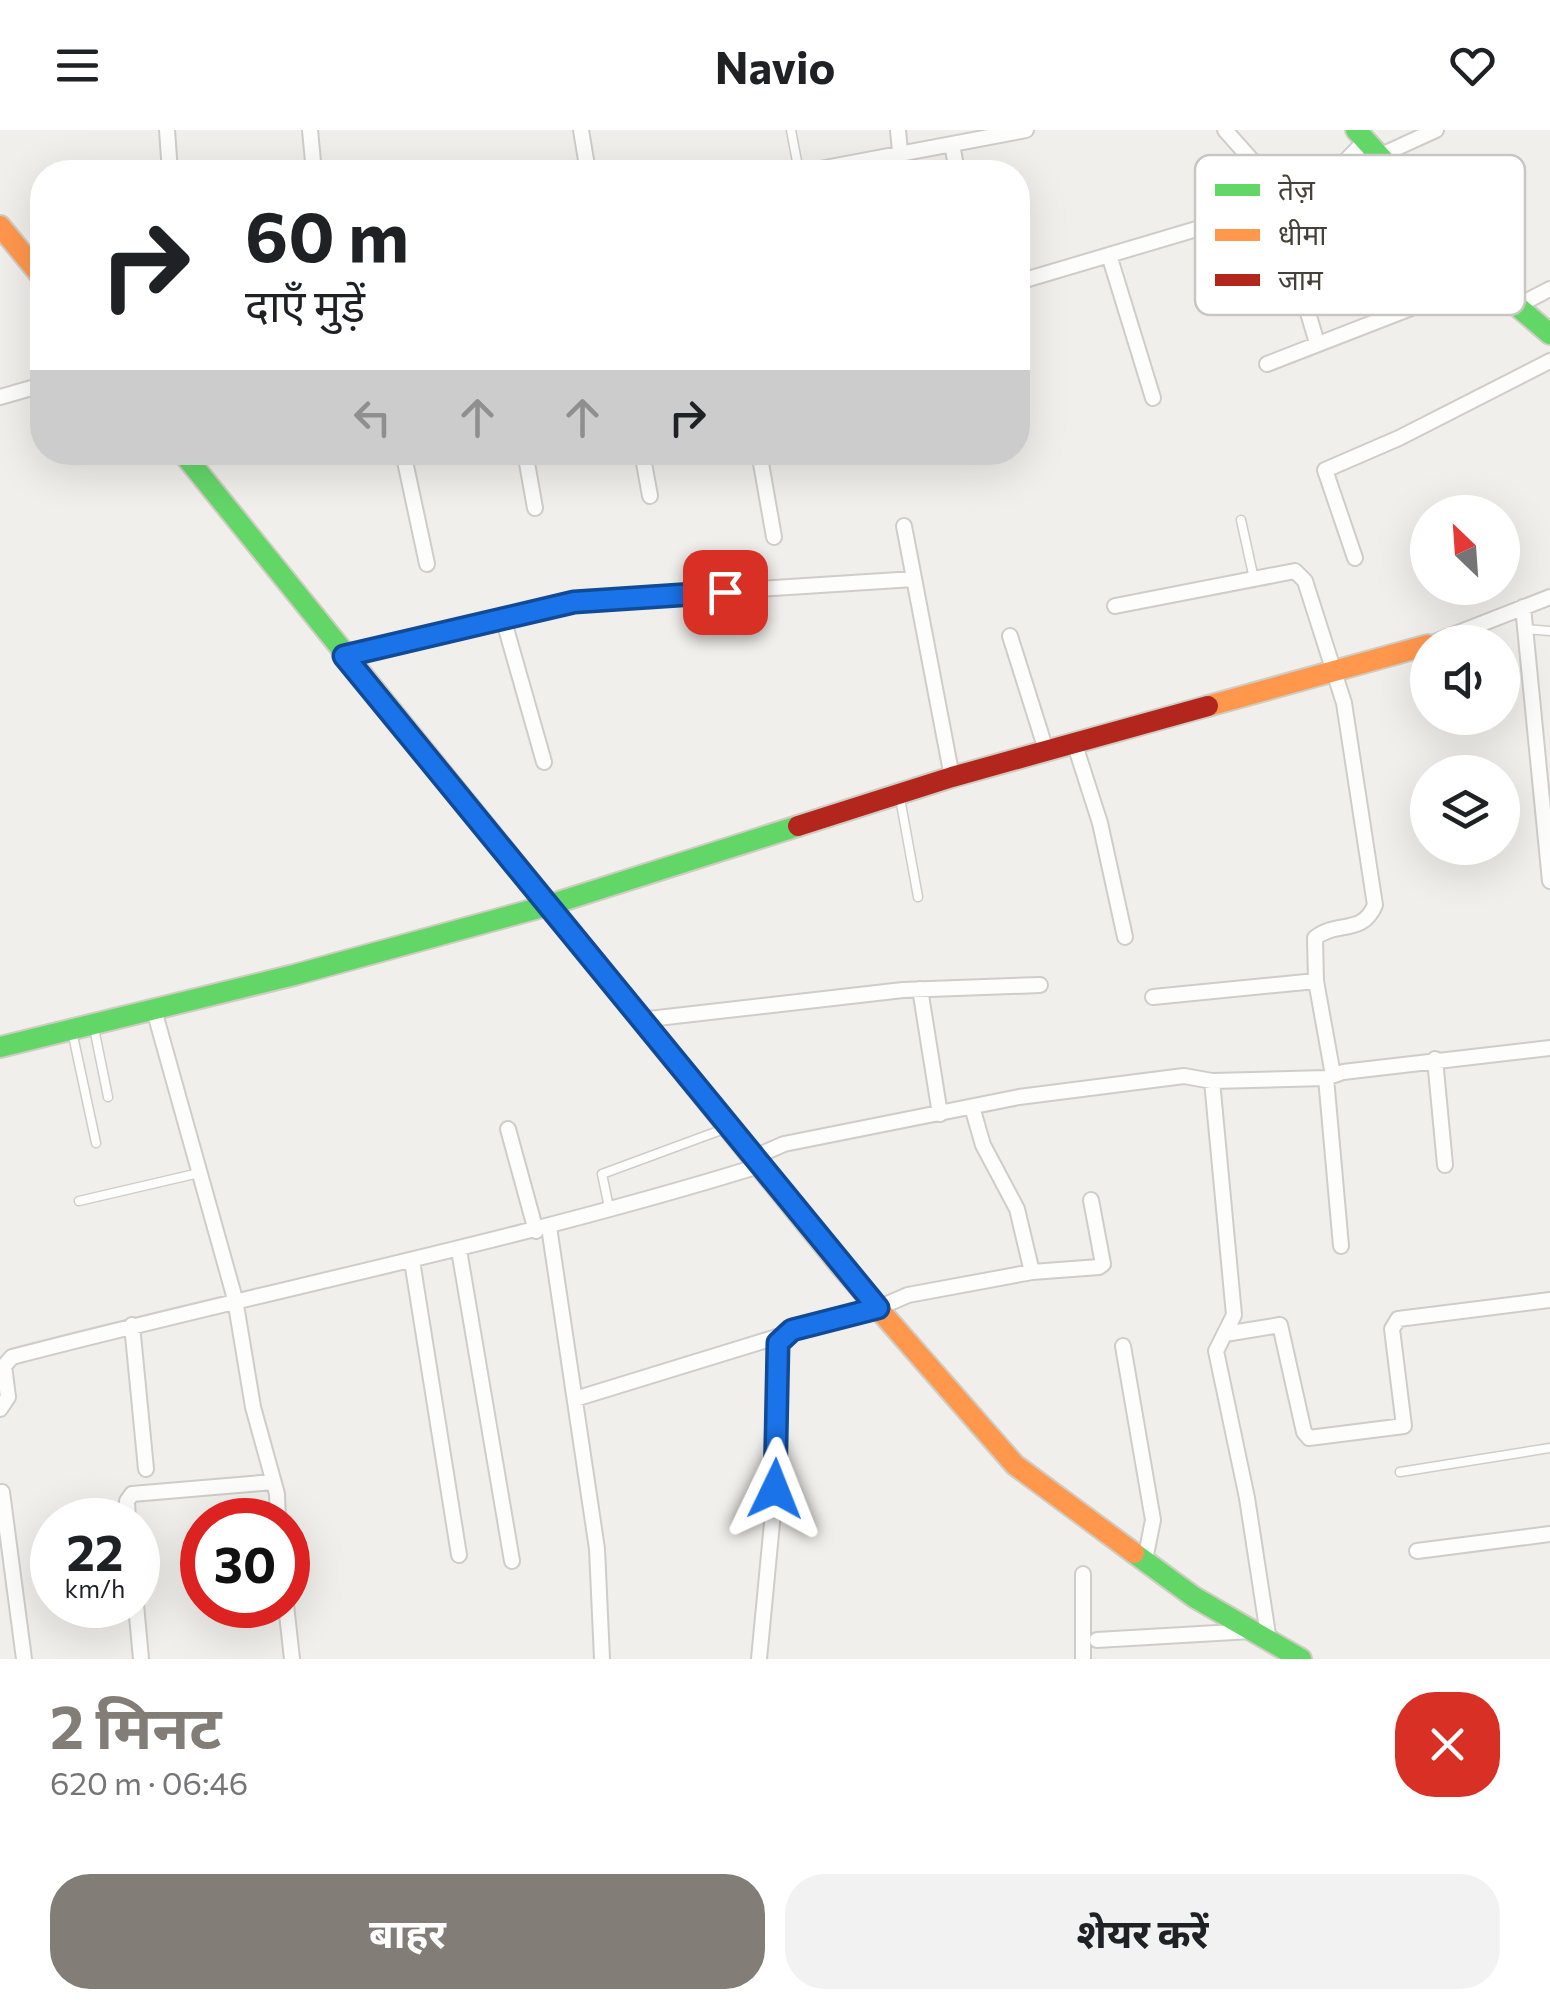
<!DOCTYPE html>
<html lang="hi">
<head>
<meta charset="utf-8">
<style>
  body { margin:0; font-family:Commissioner,"Noto Sans Devanagari",sans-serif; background:#f2f2f2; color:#202124; height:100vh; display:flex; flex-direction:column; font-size:38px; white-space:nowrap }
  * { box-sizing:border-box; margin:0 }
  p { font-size:32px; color:#757577 }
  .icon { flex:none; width:55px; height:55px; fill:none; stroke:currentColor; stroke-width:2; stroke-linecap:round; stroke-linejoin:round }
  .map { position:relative; height:1529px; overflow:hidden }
  .drawer { display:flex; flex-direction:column; background:#fff; flex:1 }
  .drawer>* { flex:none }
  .top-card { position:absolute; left:30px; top:30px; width:1000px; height:305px; border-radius:40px; box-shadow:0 10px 40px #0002; background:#fff; color:#202124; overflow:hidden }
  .needle { width:65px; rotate:335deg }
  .fabs { position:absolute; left:1410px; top:365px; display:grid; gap:20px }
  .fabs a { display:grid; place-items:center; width:110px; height:110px; border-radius:50%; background:#fff; box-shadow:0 10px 40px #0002; font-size:50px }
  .speed { position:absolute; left:30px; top:1368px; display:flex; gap:20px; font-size:50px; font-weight:700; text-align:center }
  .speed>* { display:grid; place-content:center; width:130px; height:130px; border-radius:50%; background:#fff; box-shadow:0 10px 40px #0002; line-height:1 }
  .speed small { font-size:25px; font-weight:400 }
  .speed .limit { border:15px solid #d22; background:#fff; color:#111 }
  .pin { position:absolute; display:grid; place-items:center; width:85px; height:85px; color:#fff; margin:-42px; border-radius:20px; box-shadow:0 5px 15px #0006 }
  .me { position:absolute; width:110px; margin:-55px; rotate:2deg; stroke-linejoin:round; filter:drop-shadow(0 0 8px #0008) }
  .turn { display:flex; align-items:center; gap:35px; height:210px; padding:0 50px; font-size:45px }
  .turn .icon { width:130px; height:130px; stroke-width:2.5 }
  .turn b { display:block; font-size:70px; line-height:85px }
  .lanes { display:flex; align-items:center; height:95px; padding:0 50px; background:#0003; justify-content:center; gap:50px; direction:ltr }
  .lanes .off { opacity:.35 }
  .round { display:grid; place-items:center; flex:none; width:105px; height:105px; border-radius:40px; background:#f2f2f2 }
  .overview { display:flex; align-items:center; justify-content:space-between; height:170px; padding:0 50px }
  h1 { font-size:60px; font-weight:700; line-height:75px; color:#827e77 }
  .action { display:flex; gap:20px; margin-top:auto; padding:20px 50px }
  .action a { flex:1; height:115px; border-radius:40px; background:#827e77; color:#fff; font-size:40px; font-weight:700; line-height:115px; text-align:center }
  .action a+a { background:#f2f2f2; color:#202124 }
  header { display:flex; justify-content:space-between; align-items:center; height:130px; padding:0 50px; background:#fff; font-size:45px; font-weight:700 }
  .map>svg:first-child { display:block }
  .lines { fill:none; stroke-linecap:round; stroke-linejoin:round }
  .lane-casing { stroke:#cfcdc9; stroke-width:11 }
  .street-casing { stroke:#cfcdc9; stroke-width:18 }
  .fast-casing { stroke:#d0ccc2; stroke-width:24 }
  .slow-casing { stroke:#d0ccc2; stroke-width:24 }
  .jam-casing { stroke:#d0ccc2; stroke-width:24 }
  .lane { stroke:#fdfdfc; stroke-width:8 }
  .street { stroke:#fdfdfc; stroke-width:14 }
  .fast { stroke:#63d668; stroke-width:20 }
  .slow { stroke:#ff974d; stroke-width:20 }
  .jam { stroke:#b3261e; stroke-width:20 }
  .route-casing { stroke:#114b97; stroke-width:25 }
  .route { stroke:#1a73e8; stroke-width:18 }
  .key { fill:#fff; stroke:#c8c6c3; stroke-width:2.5 }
  .key-label { font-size:28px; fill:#464138 }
</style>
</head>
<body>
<header><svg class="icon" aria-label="menu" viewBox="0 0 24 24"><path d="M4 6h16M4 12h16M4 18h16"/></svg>Navio<svg class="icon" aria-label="heart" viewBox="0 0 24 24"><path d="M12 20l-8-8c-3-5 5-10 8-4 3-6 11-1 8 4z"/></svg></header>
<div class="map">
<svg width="1550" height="1529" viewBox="0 0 1550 1529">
  <rect width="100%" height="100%" fill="#f1efeb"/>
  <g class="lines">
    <g class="lane-casing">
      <path id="lane" d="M791,0l8,42
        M1241,390l13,59
        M1525,499l25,2
        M900,668l18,99
        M94,898l14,69
        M72,901l24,112
        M79,1071l120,-28
        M610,1082l-8,-38 122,-45
        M1400,1342l150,-24"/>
    </g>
    <g class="street-casing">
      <path id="street" d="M167,0l3,42
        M310,0l4,42
        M581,0l7,42
        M898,0l2,22
        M1225,0l72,81
        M952,14l5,28
        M1379,26l57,-26
        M804,42l222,-42
        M1271,99l21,30 25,84
        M1109,125l44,143
        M1018,152l209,-62 26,1 18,8 26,-18 68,-70
        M1517,176l33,-17
        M1267,234l224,-87
        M0,267l42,-12
        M403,322l24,112
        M525,322l10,56
        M642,322l8,44
        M759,322l15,85
        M186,327l21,-5
        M904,396l48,251
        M1355,428l-30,-88 74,-32 151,-77
        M1115,476l180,-35 10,10 39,122 31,202c-13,31 -38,15 -60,33l1,43
        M1523,477l27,274
        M503,488l41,144
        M1010,506l36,114
        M1435,512l115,-45
        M343,526l231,-55 340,-22
        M1074,612l26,81 25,114
        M920,859l20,125
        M1153,867l163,-16 17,94
        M154,880l81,289 18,108 24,87 1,26
        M640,890l263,-30 137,-5
        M1435,929l10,106
        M1326,948l15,168
        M1212,951l22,234 -18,36 31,147 22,143
        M972,977l11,38 34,64 15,63
        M508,999l28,102
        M752,1028l32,-14 235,-47 165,-21 28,5 114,-3 17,-6 207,-24
        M549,1097l48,322 5,110
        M459,1120l53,311
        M412,1131l47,294
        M132,1195l14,144
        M1225,1204l55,-9 24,107 5,6 95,-12 -12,-97 6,-10 152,-19
        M1123,1216l30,174 -8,40
        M575,1269l208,-64
        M0,1279l8,-12 -4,-31 8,-9c249,-65 501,-115 747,-191
        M2,1362l22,167
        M128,1390l-1,-19 5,-7 141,-12
        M1417,1421l133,-17
        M136,1475l5,54
        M286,1475l6,54
        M1097,1510l154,-9
        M759,1529l19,-199 -3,-103 8,-22 95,-27 30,-13 124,-23 67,-5 4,-3 -12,-64
        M1083,1529v-85"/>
    </g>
    <g class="fast-casing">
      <path id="fast" d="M1356,0l161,176 33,28
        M182,322l505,624
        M0,917l294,-72 252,-69 252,-80
        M1134,1423l60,44 107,62"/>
    </g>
    <g class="slow-casing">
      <path id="slow" d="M0,96l42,51
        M1208,576l220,-61
        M687,946l153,189 175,200 119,88"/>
    </g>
    <g class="jam-casing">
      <path id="jam" d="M798,696l154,-49 256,-71"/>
    </g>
    <use href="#lane" class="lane"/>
    <use href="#street" class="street"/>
    <use href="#fast" class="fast"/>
    <use href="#slow" class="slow"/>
    <use href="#jam" class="jam"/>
  </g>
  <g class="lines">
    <g class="route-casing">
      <path id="route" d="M725,462l-151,10 -230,54 534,652 -86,22 -14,13 -3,146"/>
    </g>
    <use href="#route" class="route"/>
  </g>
  <rect x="1195" y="25" width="330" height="160" rx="15" class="key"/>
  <rect x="1215" y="54" width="45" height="12" fill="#63d668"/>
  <rect x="1215" y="99" width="45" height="12" fill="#ff974d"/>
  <rect x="1215" y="144" width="45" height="12" fill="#b3261e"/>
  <g class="key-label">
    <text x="1278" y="70">तेज़</text>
    <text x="1278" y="115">धीमा</text>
    <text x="1278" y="160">जाम</text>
  </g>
</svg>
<div class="fabs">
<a><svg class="needle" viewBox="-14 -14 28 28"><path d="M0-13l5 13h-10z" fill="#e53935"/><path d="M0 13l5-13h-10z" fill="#757577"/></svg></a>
<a><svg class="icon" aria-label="sound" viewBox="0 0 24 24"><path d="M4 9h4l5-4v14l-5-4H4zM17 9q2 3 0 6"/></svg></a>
<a><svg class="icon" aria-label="layers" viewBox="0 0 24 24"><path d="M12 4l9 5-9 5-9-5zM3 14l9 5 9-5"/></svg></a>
</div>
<div class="speed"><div>22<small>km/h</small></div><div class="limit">30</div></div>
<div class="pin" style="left:725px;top:462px;background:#d93025"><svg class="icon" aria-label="arrive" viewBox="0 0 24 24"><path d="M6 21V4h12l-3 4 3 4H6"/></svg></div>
<svg class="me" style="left:775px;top:1359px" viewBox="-20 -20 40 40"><path d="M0-17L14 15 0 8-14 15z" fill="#1a73e8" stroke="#fff" stroke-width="4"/></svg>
<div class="top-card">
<div class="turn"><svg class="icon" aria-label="right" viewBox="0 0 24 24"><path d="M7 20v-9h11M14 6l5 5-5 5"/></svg><div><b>60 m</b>दाएँ मुड़ें</div></div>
<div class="lanes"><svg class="icon off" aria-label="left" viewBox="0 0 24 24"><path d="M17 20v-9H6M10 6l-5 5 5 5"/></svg><svg class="icon off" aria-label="ahead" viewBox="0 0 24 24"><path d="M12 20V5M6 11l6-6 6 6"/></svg><svg class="icon off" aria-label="ahead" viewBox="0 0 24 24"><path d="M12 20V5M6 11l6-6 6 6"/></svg><svg class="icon" aria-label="right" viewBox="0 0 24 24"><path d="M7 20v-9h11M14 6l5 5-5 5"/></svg></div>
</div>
</div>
<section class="drawer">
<div class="overview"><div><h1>2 मिनट</h1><p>620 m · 06:46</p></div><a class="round" style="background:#d93025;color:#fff"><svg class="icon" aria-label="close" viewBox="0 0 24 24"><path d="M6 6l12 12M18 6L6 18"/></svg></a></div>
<div class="action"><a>बाहर</a><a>शेयर करें</a></div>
</section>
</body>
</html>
